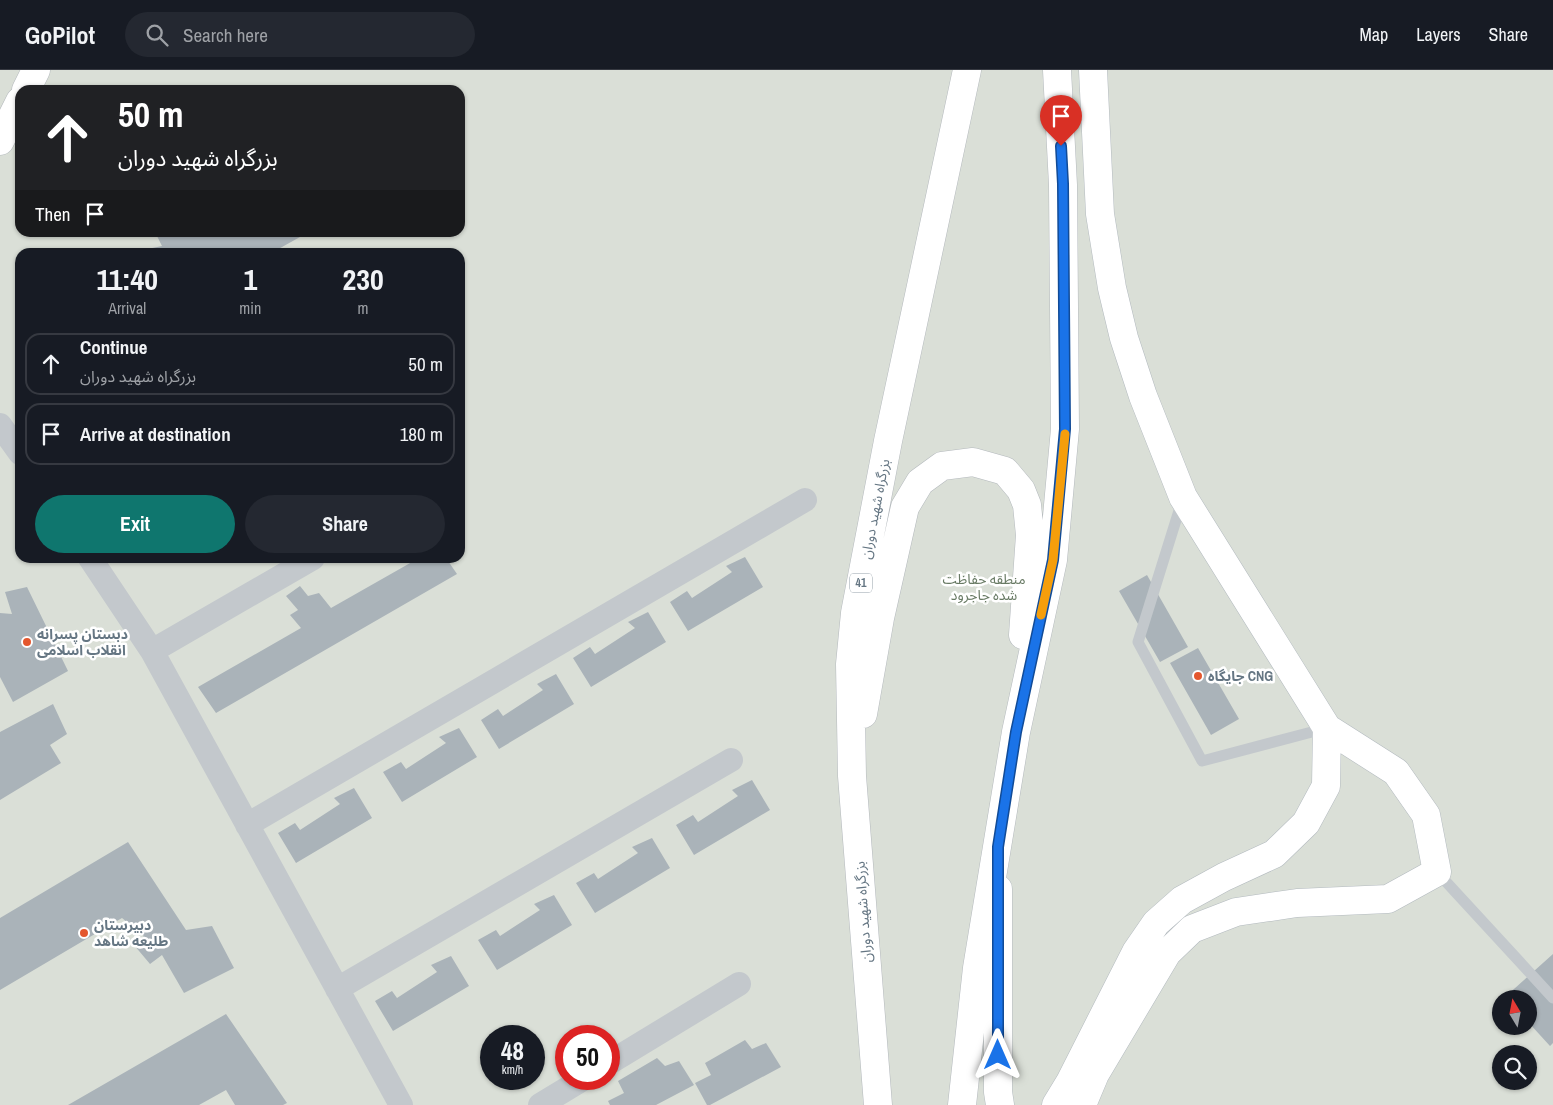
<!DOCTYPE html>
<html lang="en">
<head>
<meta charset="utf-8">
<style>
  body { margin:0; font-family:"Archivo Narrow","Noto Sans Arabic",sans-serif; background:#242831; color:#f1f3f6; height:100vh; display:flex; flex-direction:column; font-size:19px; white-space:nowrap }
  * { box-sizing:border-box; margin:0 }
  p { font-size:16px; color:#9ea1a6 }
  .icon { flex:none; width:28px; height:28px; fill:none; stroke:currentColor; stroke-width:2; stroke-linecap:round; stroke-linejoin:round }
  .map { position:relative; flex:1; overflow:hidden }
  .sheet { position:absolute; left:15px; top:178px; width:450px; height:315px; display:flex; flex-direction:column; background:#171b24; border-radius:15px; box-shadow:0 1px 4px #0004 }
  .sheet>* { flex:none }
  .top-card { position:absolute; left:15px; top:15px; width:450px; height:152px; border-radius:15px; box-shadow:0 1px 4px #0004; background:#202124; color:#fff; overflow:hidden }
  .needle { width:32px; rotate:350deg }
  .fabs { position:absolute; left:1492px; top:920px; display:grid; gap:10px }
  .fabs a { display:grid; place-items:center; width:45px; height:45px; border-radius:50%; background:#171b24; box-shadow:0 1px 4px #0004; font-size:25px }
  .speed { position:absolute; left:480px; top:955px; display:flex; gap:10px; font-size:25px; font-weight:700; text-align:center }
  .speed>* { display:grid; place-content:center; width:65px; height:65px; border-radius:50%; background:#171b24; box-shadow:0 1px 4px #0004; line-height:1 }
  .speed small { font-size:12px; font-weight:400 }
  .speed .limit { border:8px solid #d22; background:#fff; color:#111 }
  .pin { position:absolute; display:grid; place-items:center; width:42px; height:42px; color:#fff; margin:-51px -21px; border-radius:50% 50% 50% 0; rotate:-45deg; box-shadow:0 0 5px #0007 }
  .pin .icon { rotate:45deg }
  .me { position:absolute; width:55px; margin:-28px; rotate:0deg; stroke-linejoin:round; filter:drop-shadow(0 0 4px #0008) }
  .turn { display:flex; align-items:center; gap:18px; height:105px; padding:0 20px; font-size:22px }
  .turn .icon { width:65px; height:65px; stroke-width:2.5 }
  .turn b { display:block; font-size:35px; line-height:42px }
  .then { display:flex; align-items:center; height:48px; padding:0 20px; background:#0003; gap:10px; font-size:19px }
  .eta { display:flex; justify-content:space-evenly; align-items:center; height:85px; text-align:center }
  .eta b { font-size:30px; font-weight:700; line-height:35px }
  .primary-button { display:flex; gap:10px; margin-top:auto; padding:10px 20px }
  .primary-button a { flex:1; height:58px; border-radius:30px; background:#0f766e; color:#fff; font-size:20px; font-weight:700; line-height:58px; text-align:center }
  .primary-button a+a { background:#242831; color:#f1f3f6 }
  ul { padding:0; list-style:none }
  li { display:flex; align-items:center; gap:15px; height:62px; margin:0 10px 8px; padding:0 10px; border:2px solid #363941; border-radius:15px }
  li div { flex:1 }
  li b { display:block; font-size:19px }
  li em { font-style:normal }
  header { display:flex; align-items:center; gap:30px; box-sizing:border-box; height:70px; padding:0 25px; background:#171b24; border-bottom:1px solid #363941 }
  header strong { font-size:24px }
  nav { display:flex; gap:28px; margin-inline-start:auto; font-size:18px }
  .search { width:350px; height:45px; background:#242831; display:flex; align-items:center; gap:12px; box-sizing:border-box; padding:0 18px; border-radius:28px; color:#9ea1a6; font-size:19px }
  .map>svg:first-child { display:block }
  .green { fill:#dadfd7; fill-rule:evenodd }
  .building { fill:#aab3b9 }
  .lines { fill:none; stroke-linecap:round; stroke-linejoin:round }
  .secondary-casing { stroke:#b3babf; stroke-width:29 }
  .highway-casing { stroke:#b4b9bd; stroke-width:29 }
  .lane { stroke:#c3c8cc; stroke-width:11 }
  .street { stroke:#c3c8cc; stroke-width:24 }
  .secondary { stroke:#fff; stroke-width:28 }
  .highway { stroke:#fff; stroke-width:28 }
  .route-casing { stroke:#114b97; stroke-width:12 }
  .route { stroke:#1a73e8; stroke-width:9 }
  .slow { stroke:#f59e0b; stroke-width:9 }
  .poi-dot { fill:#e4572e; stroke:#fff; stroke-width:2 }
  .labels { text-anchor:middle; stroke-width:5; stroke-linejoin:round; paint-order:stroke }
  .shield { fill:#fff; stroke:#939fa8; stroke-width:1 }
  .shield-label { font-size:12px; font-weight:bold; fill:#657683 }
  .street-label { font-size:14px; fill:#657683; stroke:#fff }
  .park-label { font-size:14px; fill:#687a64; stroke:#fff }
  .poi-label { font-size:14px; font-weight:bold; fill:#657683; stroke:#fff; text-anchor:start }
</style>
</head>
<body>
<header>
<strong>GoPilot</strong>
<div class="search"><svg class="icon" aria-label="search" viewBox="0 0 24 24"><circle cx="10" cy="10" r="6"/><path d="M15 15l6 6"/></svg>Search here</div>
<nav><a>Map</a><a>Layers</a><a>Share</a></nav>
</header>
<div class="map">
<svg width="1553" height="1035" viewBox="0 0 1553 1035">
  <rect width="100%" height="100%" fill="#fafaf8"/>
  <path class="green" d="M0,0h1553v1035h-1553zM20,20h440v142h-440zM20,182h440v306h-440zM1501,929h28v27h-28zM491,966h43v43h-43zM566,966h43v43h-43zM1501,984h28v27h-28z"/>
  <path class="building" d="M155,162h154l-36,20h-129l-1,-2 19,-4z
    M745,487l18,30 -75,44 -18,-29 17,-11 5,7 40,-26 -6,-6z
    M419,488h27l11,16 -241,139 -18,-26 103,-59 -11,-13 8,-5 -12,-14 14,-10 8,10 11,-3 12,15z
    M1147,505l41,72 -28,15 -41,-71z
    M27,517l41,84 -55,31 -13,-25v-64l12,1 -7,-22z
    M648,542l18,30 -75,45 -18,-29 17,-11 5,7 40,-26 -7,-6z
    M1198,578l41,71 -28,16 -41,-72z
    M556,604l18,30 -75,45 -18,-29 17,-11 5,7 40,-26 -6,-6z
    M53,634l14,30 -17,11 11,18 -61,37v-68z
    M459,658l18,29 -75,45 -19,-30 18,-10 5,7 40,-26 -7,-6z
    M752,710l18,30 -76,45 -18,-30 17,-10 5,7 40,-26 -6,-6z
    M354,718l18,30 -76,45 -18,-30 17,-10 5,7 40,-26 -6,-6z
    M652,768l18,30 -75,45 -19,-30 18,-10 4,6 40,-26 -6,-6z
    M128,772l58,88 26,-4 22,42 -50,25 -22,-38 -12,9 -16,-19 10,-9 -22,-18 -122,72v-72z
    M554,825l18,30 -75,45 -19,-30 18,-10 4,6 40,-26 -6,-6z
    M1553,884v89l-3,3 -21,-23v-24h-22l-2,-2z
    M451,886l18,30 -76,45 -18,-30 17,-10 5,7 40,-26 -6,-7z
    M226,944l61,89 -4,2h-48l-9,-15 -27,15h-131z
    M745,970l7,9 14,-6 15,24 -71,38h-3l-12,-22 16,-8 -6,-12z
    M657,988l8,8 14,-5 15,24 -38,20h-46l-2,-4 16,-8 -6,-12z"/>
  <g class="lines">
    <g class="secondary-casing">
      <path id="secondary" d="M998,819v203l2,13
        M1056,1035l14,-23 66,-130 20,-29 26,-23 42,-23 50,-23 32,-31 20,-37 1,-58
        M1082,1035l13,-31 72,-121 25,-24 44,-17 61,-9 91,-4 49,-27 -11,-57 -30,-43 -69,-44 -144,-231 -40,-101 -19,-58 -12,-50 -12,-74 -7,-144"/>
    </g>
    <g class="highway-casing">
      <path id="highway" d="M26,20l10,-20
        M0,71l20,-40
        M863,644l17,-96 25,-111 15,-25 22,-16 31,-4 32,9 16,19 6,15 3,30 -7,100
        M878,1035l-26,-329 -2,-112 5,-51 33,-172 79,-371
        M962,1035l15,-137 39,-236 37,-172 12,-131 -2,-244 -6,-115"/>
    </g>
    <path class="lane" d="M1182,431l-44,141 64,119 125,-33
      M1437,802l116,126"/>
    <path class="street" d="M0,355l20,28
      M90,488l62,93 249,454
      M152,581l161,-93
      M247,755l558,-325
      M337,919l394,-229
      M609,993l130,-79
      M540,1035l43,-26"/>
    <use href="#secondary" class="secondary"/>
    <use href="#highway" class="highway"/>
  </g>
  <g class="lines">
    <g class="route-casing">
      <path id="route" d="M998,985v-208l18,-115 37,-172 12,-131 -2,-245 -2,-38"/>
    </g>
    <use href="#route" class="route"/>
    <path class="slow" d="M1041,545l12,-55 12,-126"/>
  </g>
  <g class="poi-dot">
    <circle cx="27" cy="572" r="5"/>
    <circle cx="1198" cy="606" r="5"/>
    <circle cx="84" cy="863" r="5"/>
  </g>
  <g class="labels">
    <rect class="shield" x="850" y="503.5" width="22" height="19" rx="4"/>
    <g class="shield-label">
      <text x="861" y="517">41</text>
    </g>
    <g class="street-label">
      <text transform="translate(875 439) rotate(-79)" y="5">بزرگراه شهید دوران</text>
      <text transform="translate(863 842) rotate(-94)" y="5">بزرگراه شهید دوران</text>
    </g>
    <g class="park-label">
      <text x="984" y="514">منطقه حفاظت<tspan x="984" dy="16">شده جاجرود</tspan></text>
    </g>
    <g class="poi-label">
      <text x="37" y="569">دبستان پسرانه<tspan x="37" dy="16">انقلاب اسلامی</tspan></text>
      <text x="1208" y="611">جایگاه CNG</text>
      <text x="94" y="860">دبیرستان<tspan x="94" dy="16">طلیعه شاهد</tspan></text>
    </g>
  </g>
</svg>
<div class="fabs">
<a><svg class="needle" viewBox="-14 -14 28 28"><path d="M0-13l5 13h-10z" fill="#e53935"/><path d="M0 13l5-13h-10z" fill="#9ea1a6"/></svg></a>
<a><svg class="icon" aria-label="search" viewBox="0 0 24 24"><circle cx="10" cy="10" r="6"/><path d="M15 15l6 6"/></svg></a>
</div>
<div class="speed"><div>48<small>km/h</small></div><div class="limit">50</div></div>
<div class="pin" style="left:1061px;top:76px;background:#d93025"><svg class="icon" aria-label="arrive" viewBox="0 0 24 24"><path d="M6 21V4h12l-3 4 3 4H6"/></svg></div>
<svg class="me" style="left:998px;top:985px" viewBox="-20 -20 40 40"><path d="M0-17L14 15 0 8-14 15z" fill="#1a73e8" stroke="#fff" stroke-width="4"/></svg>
<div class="top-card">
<div class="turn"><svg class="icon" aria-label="ahead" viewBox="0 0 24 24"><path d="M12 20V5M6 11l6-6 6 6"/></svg><div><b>50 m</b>بزرگراه شهید دوران</div></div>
<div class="then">Then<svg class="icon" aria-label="arrive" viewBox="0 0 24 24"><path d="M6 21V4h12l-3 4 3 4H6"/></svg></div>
</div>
<section class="sheet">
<div class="eta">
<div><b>11:40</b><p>Arrival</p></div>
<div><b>1</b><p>min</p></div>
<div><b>230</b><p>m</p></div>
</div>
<ul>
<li><svg class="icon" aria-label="ahead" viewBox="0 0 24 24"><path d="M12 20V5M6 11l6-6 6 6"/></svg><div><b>Continue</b><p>بزرگراه شهید دوران</p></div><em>50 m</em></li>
<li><svg class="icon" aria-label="arrive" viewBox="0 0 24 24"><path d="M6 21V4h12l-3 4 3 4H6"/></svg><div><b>Arrive at destination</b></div><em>180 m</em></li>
</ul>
<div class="primary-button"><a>Exit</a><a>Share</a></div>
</section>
</div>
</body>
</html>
